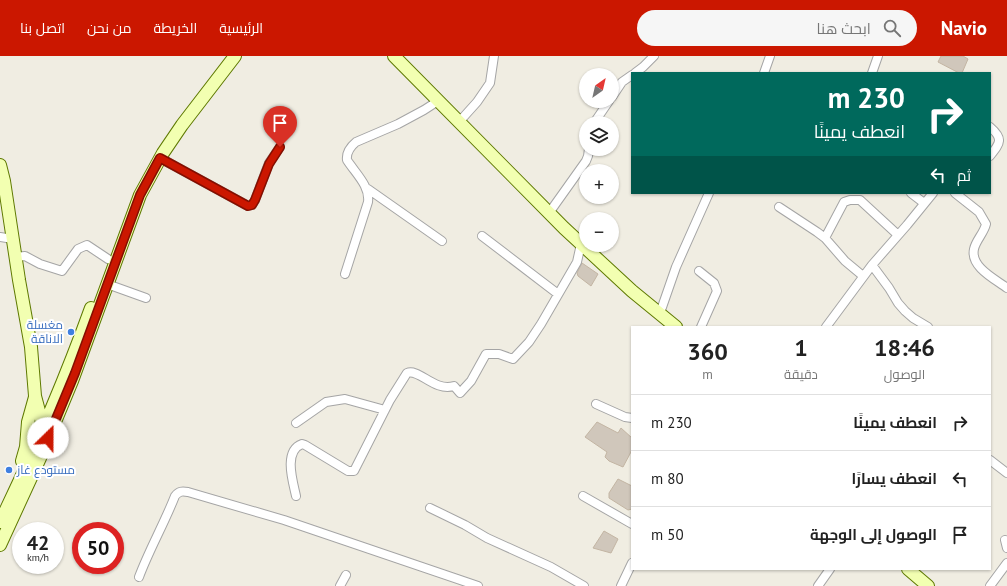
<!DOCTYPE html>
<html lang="ar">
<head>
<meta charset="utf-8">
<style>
  body { margin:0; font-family:"PT Sans",Cairo,sans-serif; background:#f6f6f6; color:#222; direction:rtl; height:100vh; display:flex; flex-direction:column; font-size:15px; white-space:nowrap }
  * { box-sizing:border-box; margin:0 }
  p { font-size:13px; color:#767676 }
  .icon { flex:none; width:22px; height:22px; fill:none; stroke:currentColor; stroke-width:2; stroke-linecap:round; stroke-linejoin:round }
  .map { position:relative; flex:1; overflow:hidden; direction:ltr }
  .side { position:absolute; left:631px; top:270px; width:360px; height:244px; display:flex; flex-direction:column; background:#fff; border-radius:0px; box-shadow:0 1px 3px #0004; direction:rtl }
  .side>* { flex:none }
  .hud { position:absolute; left:631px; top:16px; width:360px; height:122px; border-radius:0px; box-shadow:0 1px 3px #0004; direction:rtl; background:#00695c; color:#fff; overflow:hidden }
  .needle { width:26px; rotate:34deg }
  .controls { position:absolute; left:579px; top:12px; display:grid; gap:8px }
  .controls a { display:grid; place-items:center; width:40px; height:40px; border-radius:50%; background:#fff; box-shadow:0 1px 3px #0004; font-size:20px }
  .speed { position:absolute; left:12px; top:466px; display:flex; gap:8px; font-size:20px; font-weight:700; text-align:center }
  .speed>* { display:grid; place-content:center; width:52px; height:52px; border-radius:50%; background:#fff; box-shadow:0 1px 3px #0004; line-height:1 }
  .speed small { font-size:10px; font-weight:400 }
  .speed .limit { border:6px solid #d22; background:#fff; color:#111 }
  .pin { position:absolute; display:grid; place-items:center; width:34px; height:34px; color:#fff; margin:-41px -17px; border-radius:50% 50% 50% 0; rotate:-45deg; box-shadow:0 0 4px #0007 }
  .pin .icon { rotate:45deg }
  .me { position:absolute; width:44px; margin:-22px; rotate:23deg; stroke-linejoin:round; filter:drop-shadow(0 0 3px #0008) }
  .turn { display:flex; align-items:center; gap:14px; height:84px; padding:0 20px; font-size:18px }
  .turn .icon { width:52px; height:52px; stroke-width:2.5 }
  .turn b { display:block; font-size:28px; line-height:34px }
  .then { display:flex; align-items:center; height:38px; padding:0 20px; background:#0003; gap:8px; font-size:15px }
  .eta { display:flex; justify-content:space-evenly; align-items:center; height:68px; text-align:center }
  .eta b { font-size:24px; font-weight:800; line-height:28px }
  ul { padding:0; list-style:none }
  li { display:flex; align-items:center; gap:12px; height:56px; padding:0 20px; border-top:1px solid #e0e0e0 }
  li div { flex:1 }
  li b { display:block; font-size:15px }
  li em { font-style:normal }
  header { display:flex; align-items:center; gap:24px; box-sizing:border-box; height:56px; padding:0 20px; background:#cb1700; color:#fff }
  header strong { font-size:19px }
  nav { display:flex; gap:22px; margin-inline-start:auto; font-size:14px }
  .search { width:280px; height:36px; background:#f6f6f6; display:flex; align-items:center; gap:10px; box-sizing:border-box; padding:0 14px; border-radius:22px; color:#767676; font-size:15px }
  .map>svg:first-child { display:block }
  .building { fill:#d0c7bb; stroke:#c3b5a3 }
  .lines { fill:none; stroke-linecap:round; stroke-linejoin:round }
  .street-casing { stroke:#a5a5a5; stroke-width:10 }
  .secondary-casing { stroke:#5e7900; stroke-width:14 }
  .street { stroke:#fff; stroke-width:8 }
  .secondary { stroke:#f2ffb1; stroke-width:12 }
  .route-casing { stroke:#840f00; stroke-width:10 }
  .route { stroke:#cb1700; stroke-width:7 }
  .shop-dot { fill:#3f7fe0; stroke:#fff; stroke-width:1.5 }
  .labels { text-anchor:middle; stroke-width:4; stroke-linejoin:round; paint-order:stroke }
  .shop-label { font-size:12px; fill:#366cbe; stroke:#fff; text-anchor:end }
</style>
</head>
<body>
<header>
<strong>Navio</strong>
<div class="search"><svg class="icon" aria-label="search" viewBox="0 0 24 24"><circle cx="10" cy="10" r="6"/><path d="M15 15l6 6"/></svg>ابحث هنا</div>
<nav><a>الرئيسية</a><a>الخريطة</a><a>من نحن</a><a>اتصل بنا</a></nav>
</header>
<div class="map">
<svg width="1007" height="530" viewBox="0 0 1007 530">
  <rect width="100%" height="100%" fill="#f0ede2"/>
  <path class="building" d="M941,0h22l5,3 -6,14h-3l-21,-11z
    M582,207l16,11 -7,12 -13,-10 -1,-3z
    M597,366l21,11 3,-5 11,10v12l-9,17 -14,-6 -4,-4 2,-5 -22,-15z
    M618,423l14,7v23l-4,1 -19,-12v-5z
    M604,475l14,8 -7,14 -18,-5z"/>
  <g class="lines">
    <g class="street-casing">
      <path id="street" d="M635,17l8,-6 11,-11
        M764,17l6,-17
        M872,17l6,-17
        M612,41l10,-15 10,-7
        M459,66l18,-20 13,-19 4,-27
        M594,67l15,-22
        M990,71c14,12 10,16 0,29
        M160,102l88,48 4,-1 3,-5 14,-37 11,-16
        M368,133l74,52
        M911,137l13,10
        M955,137l24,19 7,12c-2,9 -10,16 -12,25 -4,18 21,30 33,39
        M779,151l38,25 8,6 20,23 18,15
        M549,157l37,-52 2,-5 1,-7
        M482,180l76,58
        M0,181l13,2
        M825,182l19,-36 6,-2h10l38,35
        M15,201l10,-1 15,8 22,7 16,-22 9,-4 21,14
        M872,209l17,23 9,15 7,8 8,7 15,9
        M699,215l15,12 3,8 -16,36
        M345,218l23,-72c2,-16 -12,-28 -21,-42 -1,-8 3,-13 9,-18l42,-18 26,-14 14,-9
        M107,228l39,14
        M660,257l16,-46 33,-74
        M826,271l46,-62 35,-40 26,-32
        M596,348l29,13 7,1
        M296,367l30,-21 19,-3 40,11
        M990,404l17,13
        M296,440c-3,-14 -13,-45 6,-52l3,1 43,26h6l36,-71 17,-27c12,-5 27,19 47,13l6,7 11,-12 15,-27h13l14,5 16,-17 12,-18 36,-62 4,-18
        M583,440l49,28
        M430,452l35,17 22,13 64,29 33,19
        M1005,484l2,8
        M139,521c10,-27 25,-53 36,-81 4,-5 7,-5 13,-4l96,28 194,66
        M340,530l6,-11
        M621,530l11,-23
        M818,530l12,-17
        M990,530l17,-23"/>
    </g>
    <g class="secondary-casing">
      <path id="secondary" d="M394,0l170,172 68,63 44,36
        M0,109l4,16 15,99 12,67 4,49 9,34
        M22,405l4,-14 2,-25 7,-25
        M0,466c34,-70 65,-142 91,-214
        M0,489l40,-87 32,-77 68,-186 23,-42 19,-28 53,-69
        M908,513l20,17"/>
    </g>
    <use href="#street" class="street"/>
    <use href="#secondary" class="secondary"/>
  </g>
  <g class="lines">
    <g class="route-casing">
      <path id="route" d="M48,382l27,-65 65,-178 20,-37 88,48 4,-1 3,-5 14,-36 11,-17"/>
    </g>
    <use href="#route" class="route"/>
  </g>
  <g class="shop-dot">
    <circle cx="71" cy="276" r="4"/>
    <circle cx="9" cy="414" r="4"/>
  </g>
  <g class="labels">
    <g class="shop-label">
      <text x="63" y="273">مغسلة<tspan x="63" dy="14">الاناقة</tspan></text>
      <text x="17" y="418" text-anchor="start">مستودع غاز</text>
    </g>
  </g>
</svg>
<div class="controls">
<a><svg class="needle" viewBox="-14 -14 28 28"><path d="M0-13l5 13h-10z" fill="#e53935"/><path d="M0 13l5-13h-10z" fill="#767676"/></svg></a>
<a><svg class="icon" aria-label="layers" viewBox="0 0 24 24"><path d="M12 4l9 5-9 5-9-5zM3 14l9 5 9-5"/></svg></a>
<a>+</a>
<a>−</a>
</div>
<div class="speed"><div>42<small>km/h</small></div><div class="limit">50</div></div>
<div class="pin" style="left:280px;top:91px;background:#d93025"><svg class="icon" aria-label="arrive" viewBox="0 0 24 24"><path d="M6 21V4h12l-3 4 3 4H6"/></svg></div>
<svg class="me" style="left:48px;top:382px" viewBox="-20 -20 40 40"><circle r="19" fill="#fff"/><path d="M0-13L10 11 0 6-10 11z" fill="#cb1700"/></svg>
<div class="hud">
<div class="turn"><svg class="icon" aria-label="right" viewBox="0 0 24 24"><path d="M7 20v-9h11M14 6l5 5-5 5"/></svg><div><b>230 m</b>انعطف يمينًا</div></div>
<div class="then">ثم<svg class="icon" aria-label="left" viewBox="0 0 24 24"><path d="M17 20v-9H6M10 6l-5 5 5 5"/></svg></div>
</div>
<section class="side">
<div class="eta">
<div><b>18:46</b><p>الوصول</p></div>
<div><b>1</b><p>دقيقة</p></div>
<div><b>360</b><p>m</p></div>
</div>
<ul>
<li><svg class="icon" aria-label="right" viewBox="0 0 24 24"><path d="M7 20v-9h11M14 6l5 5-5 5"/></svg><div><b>انعطف يمينًا</b></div><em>230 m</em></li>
<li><svg class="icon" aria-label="left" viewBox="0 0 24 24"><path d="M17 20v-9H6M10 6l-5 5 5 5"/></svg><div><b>انعطف يسارًا</b></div><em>80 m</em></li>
<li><svg class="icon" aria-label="arrive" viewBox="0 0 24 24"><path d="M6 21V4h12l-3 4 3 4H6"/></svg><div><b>الوصول إلى الوجهة</b></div><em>50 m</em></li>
</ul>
</section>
</div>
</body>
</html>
